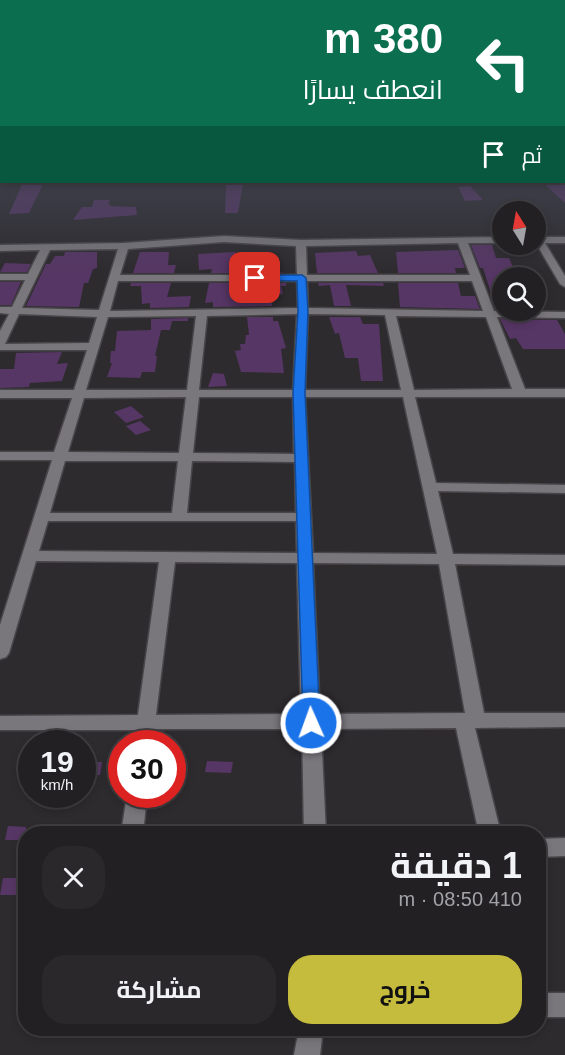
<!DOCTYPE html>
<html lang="ar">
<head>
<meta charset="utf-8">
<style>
  body { margin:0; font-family:Arial,Cairo,sans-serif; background:#2a282b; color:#f1f3f6; direction:rtl; height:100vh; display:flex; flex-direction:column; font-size:22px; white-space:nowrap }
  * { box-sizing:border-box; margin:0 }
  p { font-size:20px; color:#a2a3a6 }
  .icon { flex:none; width:33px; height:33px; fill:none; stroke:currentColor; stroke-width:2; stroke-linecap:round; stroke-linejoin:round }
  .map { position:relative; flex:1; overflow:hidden; direction:ltr }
  .drawer { position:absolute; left:18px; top:826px; width:528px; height:210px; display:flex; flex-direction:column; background:#222023; border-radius:24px; box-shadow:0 3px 9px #0003,0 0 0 2px #3f3e41; direction:rtl }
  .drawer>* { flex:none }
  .hud { position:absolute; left:0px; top:0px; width:566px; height:183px; box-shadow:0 3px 9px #0003,0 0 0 2px #3f3e41; direction:rtl; background:#0b6e4f; color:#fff; overflow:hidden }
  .needle { width:39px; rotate:349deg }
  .buttons { position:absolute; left:492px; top:201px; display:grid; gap:12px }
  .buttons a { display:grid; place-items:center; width:54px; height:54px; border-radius:50%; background:#222023; box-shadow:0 3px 9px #0003,0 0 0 2px #3f3e41; font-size:30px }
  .speed { position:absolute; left:18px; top:730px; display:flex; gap:12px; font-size:30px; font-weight:700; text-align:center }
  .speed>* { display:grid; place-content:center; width:78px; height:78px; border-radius:50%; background:#222023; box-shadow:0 3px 9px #0003,0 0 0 2px #3f3e41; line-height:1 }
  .speed small { font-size:15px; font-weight:400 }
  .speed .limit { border:9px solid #d22; background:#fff; color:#111 }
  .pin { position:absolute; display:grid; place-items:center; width:51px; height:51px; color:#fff; margin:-26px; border-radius:12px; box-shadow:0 3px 9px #0006 }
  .me { position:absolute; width:66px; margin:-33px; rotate:358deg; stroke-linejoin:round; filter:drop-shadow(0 0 4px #0008) }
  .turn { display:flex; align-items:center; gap:21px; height:126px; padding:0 24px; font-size:27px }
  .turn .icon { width:78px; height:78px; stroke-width:2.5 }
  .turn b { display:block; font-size:42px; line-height:51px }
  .then { display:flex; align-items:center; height:57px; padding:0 24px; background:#0003; gap:12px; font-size:22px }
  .round { display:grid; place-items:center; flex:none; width:63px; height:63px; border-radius:24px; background:#2a282b }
  .overview { display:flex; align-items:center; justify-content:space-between; height:102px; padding:0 24px }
  h1 { font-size:36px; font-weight:700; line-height:45px }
  .cta { display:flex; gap:12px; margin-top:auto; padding:12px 24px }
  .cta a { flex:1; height:69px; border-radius:24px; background:#c5bc3d; color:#111; font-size:24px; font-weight:700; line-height:69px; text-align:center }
  .cta a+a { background:#2a282b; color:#f1f3f6 }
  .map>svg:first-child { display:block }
  .building { fill:#563664 }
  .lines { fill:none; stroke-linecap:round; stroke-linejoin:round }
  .street-casing { stroke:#49464a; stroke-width:3 }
  .street { fill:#7a777c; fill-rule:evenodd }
  .route { fill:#1a73e8; stroke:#114b97; stroke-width:1.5 }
</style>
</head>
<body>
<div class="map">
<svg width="565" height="1055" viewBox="0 0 565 1055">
  <rect width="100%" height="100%" fill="#2e2b2f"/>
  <path class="building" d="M23,182h21l-15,31 -20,1z
    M542,182h23v21z
    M243,184l-5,29h-13l1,-28z
    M470,186l13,14 -18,1 -7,-14z
    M94,200h16l-2,4 3,2 25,1 1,8 -64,5 9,-13h10z
    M471,245h21l4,13h13l6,14h-13v37h-6l-13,-41h-3z
    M458,250l7,18h-10l1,5h-58l-2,-21z
    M356,251l2,5 12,-1 8,18h-61l-2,-20z
    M65,252h32v16l-4,1 -5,14h-4l-5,24 -53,-1 20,-42h4l5,-8h9z
    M140,252h29l-1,13h8l-2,8h-41z
    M235,252l4,12h40l-1,8 7,1h-74l1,-4 -13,1 -1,-16z
    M5,263l26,1 -4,8h-27z
    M0,282h21l-10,23h-11z
    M131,283h40l-4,14 24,-1 -2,11 -39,1v-5l-8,1 -1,-18h-11z
    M209,283h77v3h-5l2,8 -11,1v11l-59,1v-5l-8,1z
    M318,283h65l1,3 -38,-1 5,21h-17l-4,-21 -11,1z
    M398,283h60l3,13h14l5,13 -80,-2z
    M247,317h26v4h5l8,27 -5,1 3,24 -43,-1 -6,-21 6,-1 -1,-6h5l1,-9h3z
    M329,317h31l3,7h16l4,57h-22l-3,-23h-13l-6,-25 -4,1z
    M188,318v3h-16l-2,9h-9l-6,26h2l-2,16h-13l-2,6 -33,-1 5,-14h-2l1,-12h4l2,-20 34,-1v-11z
    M500,319l57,1 8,14v15h-42l-7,-11 -6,1z
    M62,352l-5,12 11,-1 -6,18 -32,2 -1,4 -29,1v-19h14l2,-16z
    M213,373l11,1 3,12 -19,1z
    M131,406l13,11 -18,6 -12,-11z
    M140,421l11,9 -15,5 -10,-9z
    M207,761l26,1 -2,11 -26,-1z
    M82,762h20l-2,13 -18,1z
    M8,826l18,1v13h-21z
    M3,878h23v17h-26z"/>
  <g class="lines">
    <g class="street-casing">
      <path id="street" d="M0,126h2v4h-2z
        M0,148h2v4h-2z
        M224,236l77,4 201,-3v6h-34l26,68 71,1v6l-68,-1 28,72h40v8h-150l21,86 129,2v8l-127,-2 15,63 112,1v10l-110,-1 29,149h81v14l-90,1 26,106h-22l-23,-106 -135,1 5,105h-22l-2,-105h-148l-1,15h-20l2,-14h-135v-14l138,-1 21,-153 -123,-1 -27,92 -3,4 -6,2v-34l52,-165h-52v-8h54l18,-54h-72v-8h74l13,-40h-87v-19l9,-17 -9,-1v-6h12l13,-27h-25v-6h28l12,-24 -40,1v-6l124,-2zM224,242l72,4 1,29h-177l8,-26zM458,243l12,32h-163l-1,-29zM118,249l-19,61 -77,-2 28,-58zM118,281h179l1,27 -188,3zM307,281h165l11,30 -175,-3zM19,314l78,3 -8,26 -84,1zM297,314l-4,76h-94l8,-74zM308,314l77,1 16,75h-96zM196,316l-9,74h-101l22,-73zM396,316l90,1 26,72 -98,1zM186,397l-7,56 -111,-1 16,-54zM199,397h94l1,57 -101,-1zM305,397h98l34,157 -124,-1zM65,461h113l-6,52h-122zM192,461l103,1 1,51h-109zM48,521h248l1,32 -258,-2zM175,562l122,1 4,151 -145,1zM313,563l126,1 26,149 -145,1z
        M536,237h29v6h-20l20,33v11l-5,-3 -24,-41z
        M127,795h20l-4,39h-22z
        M565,838v18l-27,1v-18z
        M538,993h27v24h-27z
        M299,1029h24l-3,26h-26z"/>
    </g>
    <use href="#street" class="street"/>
  </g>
  <linearGradient id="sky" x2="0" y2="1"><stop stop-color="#19181a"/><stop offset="0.46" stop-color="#464a58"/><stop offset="1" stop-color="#464a58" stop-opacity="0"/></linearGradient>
  <rect width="565" height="273" fill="url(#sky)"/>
  <path class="route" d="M255,275h47l4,3 2,33 -3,82 15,330 -3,5 -6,2 -6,-2 -2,-5 -10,-330 5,-82 -1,-30 -45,-1v-4z"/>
</svg>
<div class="buttons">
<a><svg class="needle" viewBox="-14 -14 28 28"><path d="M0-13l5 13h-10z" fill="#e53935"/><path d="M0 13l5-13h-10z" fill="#a2a3a6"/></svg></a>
<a><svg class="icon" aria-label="search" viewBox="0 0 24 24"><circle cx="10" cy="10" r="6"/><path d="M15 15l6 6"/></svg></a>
</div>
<div class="speed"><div>19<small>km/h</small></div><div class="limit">30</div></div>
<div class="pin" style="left:255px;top:278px;background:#d93025"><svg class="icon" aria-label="arrive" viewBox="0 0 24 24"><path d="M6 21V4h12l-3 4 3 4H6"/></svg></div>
<svg class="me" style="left:311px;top:723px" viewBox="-20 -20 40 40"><circle r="17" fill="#1a73e8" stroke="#fff" stroke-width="3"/><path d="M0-11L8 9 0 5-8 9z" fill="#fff"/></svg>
<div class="hud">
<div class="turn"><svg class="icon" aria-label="left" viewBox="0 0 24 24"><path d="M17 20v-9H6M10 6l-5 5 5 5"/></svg><div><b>380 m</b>انعطف يسارًا</div></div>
<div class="then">ثم<svg class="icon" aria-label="arrive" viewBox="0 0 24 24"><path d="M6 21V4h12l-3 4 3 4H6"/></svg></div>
</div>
<section class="drawer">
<div class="overview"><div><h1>1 دقيقة</h1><p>410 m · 08:50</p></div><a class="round"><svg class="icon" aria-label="close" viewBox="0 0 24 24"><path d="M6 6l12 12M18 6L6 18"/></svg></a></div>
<div class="cta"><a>خروج</a><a>مشاركة</a></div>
</section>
</div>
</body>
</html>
